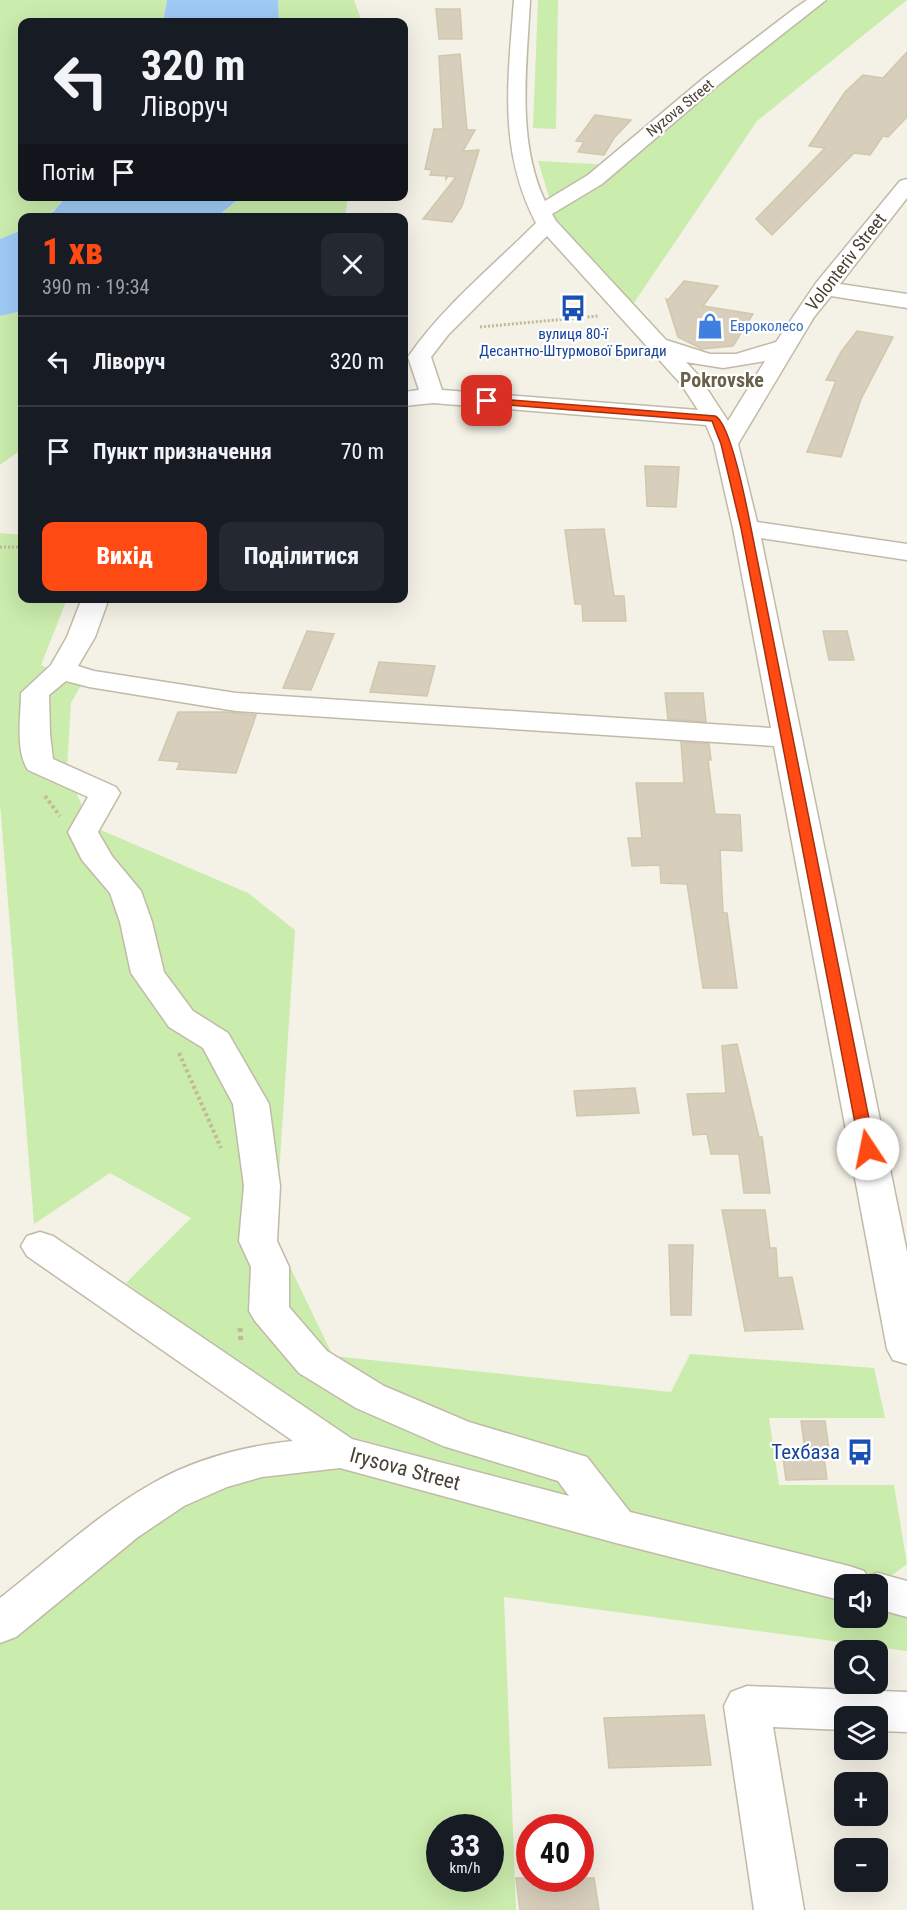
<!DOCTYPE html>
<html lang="uk">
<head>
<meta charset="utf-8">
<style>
  body { margin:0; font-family:"Roboto Condensed",sans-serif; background:#242831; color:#f1f3f6; height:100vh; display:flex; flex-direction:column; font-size:22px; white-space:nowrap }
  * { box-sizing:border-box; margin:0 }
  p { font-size:20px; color:#9ea1a6 }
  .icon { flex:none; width:33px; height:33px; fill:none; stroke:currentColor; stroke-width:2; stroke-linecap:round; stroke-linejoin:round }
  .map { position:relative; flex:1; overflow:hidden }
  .drawer { position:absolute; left:18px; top:213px; width:390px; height:390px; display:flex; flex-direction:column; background:#171b24; border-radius:12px; box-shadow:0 6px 24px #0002 }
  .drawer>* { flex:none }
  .guide { position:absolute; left:18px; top:18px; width:390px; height:183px; border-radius:12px; box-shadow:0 6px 24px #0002; background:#171b24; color:#f1f3f6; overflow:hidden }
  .fabs { position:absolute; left:834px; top:1574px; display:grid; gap:12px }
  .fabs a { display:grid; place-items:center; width:54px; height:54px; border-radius:12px; background:#171b24; box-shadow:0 6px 24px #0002; font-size:30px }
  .speed { position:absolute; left:426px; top:1814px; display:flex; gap:12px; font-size:30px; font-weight:700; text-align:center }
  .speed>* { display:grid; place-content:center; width:78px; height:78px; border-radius:50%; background:#171b24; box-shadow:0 6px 24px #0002; line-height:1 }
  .speed small { font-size:15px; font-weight:400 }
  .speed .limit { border:9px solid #d22; background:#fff; color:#111 }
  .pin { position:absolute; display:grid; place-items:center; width:51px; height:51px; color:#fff; margin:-26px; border-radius:12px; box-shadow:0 3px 9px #0006 }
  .me { position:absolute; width:66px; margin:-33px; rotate:349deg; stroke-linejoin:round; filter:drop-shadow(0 0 4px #0008) }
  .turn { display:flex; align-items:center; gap:21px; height:126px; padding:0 24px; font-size:27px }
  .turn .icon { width:78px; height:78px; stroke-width:2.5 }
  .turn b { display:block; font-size:42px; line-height:51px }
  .then { display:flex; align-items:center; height:57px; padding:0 24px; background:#0003; gap:12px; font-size:22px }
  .round { display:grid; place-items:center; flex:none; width:63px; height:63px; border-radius:12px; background:#242831 }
  .summary { display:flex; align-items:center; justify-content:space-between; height:102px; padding:0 24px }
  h1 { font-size:36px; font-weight:800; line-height:45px; color:#ff4a13 }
  .cta { display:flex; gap:12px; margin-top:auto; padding:12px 24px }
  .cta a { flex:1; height:69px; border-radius:12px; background:#ff4a13; color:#fff; font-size:24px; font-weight:800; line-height:69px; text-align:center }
  .cta a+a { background:#242831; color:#f1f3f6 }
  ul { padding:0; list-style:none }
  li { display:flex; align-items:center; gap:18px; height:90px; padding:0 24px; border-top:2px solid #363941 }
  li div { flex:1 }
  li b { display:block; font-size:22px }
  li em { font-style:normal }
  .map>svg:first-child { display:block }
  .green { fill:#caecac; fill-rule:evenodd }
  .water { fill:#9ecaf5 }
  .building { fill:#d7cebb; stroke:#d2c7ad; stroke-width:1.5 }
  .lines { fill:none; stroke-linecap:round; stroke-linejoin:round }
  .minor-casing { stroke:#c1baa8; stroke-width:3 }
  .path-far2 { stroke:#c3b898; stroke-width:3; stroke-dasharray:2 2; stroke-linecap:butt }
  .path-far1 { stroke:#c3b898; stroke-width:4; stroke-dasharray:3 3; stroke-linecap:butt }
  .path { stroke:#c3b898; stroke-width:5; stroke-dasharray:4 4; stroke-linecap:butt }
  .minor { fill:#fff; fill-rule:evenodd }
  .route { fill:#ff4a13; stroke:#a6300c; stroke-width:1.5 }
  .labels { text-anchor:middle; stroke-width:4.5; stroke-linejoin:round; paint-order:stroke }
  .far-street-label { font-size:15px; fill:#484235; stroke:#fff }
  .far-shop-label { font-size:15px; fill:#366cbe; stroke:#fff; text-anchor:start }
  .far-transit-label { font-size:15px; fill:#164399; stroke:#fff }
  .street-label { font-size:18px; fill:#484235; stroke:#fff }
  .far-district-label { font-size:20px; font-weight:bold; fill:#6b614b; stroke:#fff }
  .near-transit-label { font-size:21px; fill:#164399; stroke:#fff; text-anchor:end }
  .near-street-label { font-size:21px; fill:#484235; stroke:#fff }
</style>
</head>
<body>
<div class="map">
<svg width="907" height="1910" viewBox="0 0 907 1910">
  <rect width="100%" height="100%" fill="#f4f1e6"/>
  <path class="green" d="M0,0h167l-4,22h-141v174l44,1c-16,19 -19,20 -44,21v12l-22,9z
    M278,0h76l8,22h-83z
    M538,0h20l-2,129 -23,-1z
    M818,0h89l-150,121 -130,192 -80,-89 3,-24 -12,-39 74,4z
    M241,197h107l-3,20 -128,1z
    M22,311v138l-22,16v-149z
    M0,533l22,2v63l45,1 -26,66 42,17 -12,21 -4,65 22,57 159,68 47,37 -20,306 58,120 338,36 19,-38 184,14 11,50h-116l10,67h115l13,79 -16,12h-25l-537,-145 -203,-148 65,-65 -81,-45 -76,51 -34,-421z
    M304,1455l540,129v33h34v-26l29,8v52l-403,-54 12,313h-516v-286l123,-99zM440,1827h50v51h-50z"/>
  <path class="water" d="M167,0h111l1,22h-116z
    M66,197v-1l175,1 -24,20h-173l10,-6z
    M22,230v81l-22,5v-77z"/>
  <path class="building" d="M436,9h24l2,30h-23z
    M907,52v65l-19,20 -5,-1 -13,19 -16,-2 -82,82 -16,-16 69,-71 -16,-2 36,-54 18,-17 20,3z
    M460,54l7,76h8l-12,21 16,-1 -17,56 -10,16 -29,-3 33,-42 -8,-1 -2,3v-3l-16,-1 2,-5 -7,-1 9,-40h9l-4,-73z
    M595,115l36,5 -17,18 -10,17 -26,-3 6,-10 -8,-1z
    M684,281l34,5 -15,20 50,8 -20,32 -31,3 -24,-12 -12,-38 2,1z
    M857,331l36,6 -32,62 -20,58 -34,-5 29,-71 -10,-1 15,-28z
    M645,466l34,1 -3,40 -29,-1z
    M604,529l10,67h10l2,25h-43l-1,-17h-7l-10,-74z
    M307,631l27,3 -23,56 -28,-2z
    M823,631h24l7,29h-25z
    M379,662l56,4 -8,30 -57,-4z
    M665,693h38l3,29 -38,-3z
    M178,712h49l29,3 -20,58 -59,-4 3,-7 -21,-2z
    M681,742l28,2 2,16h-3l7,54 25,1 2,36 -22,-1 3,63h4l10,75h-34l-16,-104 -26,-1 -1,-18 -28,1 -4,-28h14l-6,-55h48z
    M737,1044l22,93h3l8,56h-26l-5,-39h-28l-4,-20 -14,1 -6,-41 39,-1 -4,-47z
    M635,1088l4,25 -62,3 -3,-25z
    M722,1210h43l5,38h6l2,30 14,-1 11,52 -58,2z
    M669,1245h24l-2,70h-20z
    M801,1421h24l4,29h-6l4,29 -41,1 -4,-30h23z
    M704,1715l7,50 -102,3 -5,-50z
    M516,1878h78l5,32h-79z"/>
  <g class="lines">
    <g class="minor-casing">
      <path id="minor" d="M514,0h16c-3,65 -14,140 15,201l43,-26 117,-98 89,-68 13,-9h19l-108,85 -116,99 -50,30 4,7 110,119 44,14h26l40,-12 40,-59 84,-102 7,-2v19l-67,86 67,10v14l-76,-12 -17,21 -76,127 19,78 150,22v16l-146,-22 146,714v112l-14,-4 -6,-11 -113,-603 -538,-35 -147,-24 -23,-6 -17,14 1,39 3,25 63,28 4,6 -22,39 14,24 29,35 11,31 12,50 29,39 35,22 41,71 11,82 -3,55 12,26v40l38,44 57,35 85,36 118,35 43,55 219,54 15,5 3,5 11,-3 29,8v36l-29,-8v-25h-34v17l-228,-58 -276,-75 -78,9 -35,10 -43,19 -46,31 -122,100 -16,6v-45c50,-39 98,-84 153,-115 42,-24 92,-37 140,-42l-266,-185 -6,-10 6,-10 13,-4 13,4 299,203 217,57 -11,-15 -115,-35 -87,-38 -57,-35 -44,-52 -6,-10 2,-44 -12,-26 5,-55 -11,-82 -30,-56 -34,-21 -38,-54 -11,-51 -10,-29 -28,-33 -14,-28 20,-35 -60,-27c-13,-19 -7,-54 -7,-77l30,-28 16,-28 15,-39h27l-14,39 -17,29 16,5 142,22 535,35 -38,-200 -19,-84 -8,-19 -273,-22 -29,3v-14l15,-2 -11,-33c34,-50 85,-91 128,-134 -38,-73 -28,-142 -22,-223zM547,236l134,148 17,26 -256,-20 -11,-33 17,-22zM765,361l-37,60 -30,-46 -12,-13 37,6z
        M747,1686l160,6v40l-29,-1v-15h-34v14l-71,-3 31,183h-50l-30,-204 7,-14z"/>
    </g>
    <path class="path-far2" d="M480,327l118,-11
      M0,547h22"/>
    <path class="path-far1" d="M45,796l15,20
      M179,1053l42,95"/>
    <path class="path" d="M240,1328l1,16"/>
    <use href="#minor" class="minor"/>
  </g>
  <path class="route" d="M487,398l228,18c16,7 32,92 36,112l124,621 -2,4h-11l-2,-4 -119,-621 -20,-84 -9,-23 -229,-18 -1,-2z"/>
  <defs>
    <g id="bus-bare" transform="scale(2.07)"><path d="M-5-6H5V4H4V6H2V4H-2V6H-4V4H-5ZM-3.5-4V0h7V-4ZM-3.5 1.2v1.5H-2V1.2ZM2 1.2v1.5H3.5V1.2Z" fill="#1a4fb4" stroke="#fff" stroke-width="2.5" paint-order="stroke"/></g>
    <g id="shop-bare" transform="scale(2.07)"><path d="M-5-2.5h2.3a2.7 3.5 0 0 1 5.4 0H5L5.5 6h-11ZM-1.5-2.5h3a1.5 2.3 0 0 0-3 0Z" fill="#3f7fe0" stroke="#fff" stroke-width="2.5" paint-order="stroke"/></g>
  </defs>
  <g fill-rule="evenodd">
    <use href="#bus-bare" x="573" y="308"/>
    <use href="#shop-bare" x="710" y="326"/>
    <use href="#bus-bare" x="860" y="1452"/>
  </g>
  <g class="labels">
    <g class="far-street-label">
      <text transform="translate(680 108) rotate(-39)" y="5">Nyzova Street</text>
    </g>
    <g class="far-shop-label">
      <text x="730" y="331">Евроколесо</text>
    </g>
    <g class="far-transit-label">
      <text x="573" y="339">вулиця 80-ї<tspan x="573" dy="17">Десантно-Штурмової Бригади</tspan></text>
    </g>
    <g class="street-label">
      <text transform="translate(846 262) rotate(-52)" y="6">Volonteriv Street</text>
    </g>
    <g class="far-district-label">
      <text x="722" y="387">Pokrovske</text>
    </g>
    <g class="near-transit-label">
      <text x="840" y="1459">Техбаза</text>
    </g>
    <g class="near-street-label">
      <text transform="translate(405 1469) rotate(15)" y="7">Irysova Street</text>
    </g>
  </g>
</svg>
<div class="fabs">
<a><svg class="icon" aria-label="sound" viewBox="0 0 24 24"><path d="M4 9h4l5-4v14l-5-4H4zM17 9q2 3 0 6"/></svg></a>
<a><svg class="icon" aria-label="search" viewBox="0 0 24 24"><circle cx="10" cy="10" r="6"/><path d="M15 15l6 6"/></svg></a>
<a><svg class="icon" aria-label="layers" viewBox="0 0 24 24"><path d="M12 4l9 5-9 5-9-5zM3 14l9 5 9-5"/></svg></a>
<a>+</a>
<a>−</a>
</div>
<div class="speed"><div>33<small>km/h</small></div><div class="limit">40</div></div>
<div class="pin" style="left:487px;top:401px;background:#d93025"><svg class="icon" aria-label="arrive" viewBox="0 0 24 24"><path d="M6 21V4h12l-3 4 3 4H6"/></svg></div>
<svg class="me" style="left:868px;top:1149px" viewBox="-20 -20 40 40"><circle r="19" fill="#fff"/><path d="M0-13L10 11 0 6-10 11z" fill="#ff4a13"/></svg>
<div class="guide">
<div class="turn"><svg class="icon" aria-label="left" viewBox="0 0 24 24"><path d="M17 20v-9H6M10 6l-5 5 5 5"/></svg><div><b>320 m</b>Ліворуч</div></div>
<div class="then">Потім<svg class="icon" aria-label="arrive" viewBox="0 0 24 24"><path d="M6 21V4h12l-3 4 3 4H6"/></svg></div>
</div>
<section class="drawer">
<div class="summary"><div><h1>1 хв</h1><p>390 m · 19:34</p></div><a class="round"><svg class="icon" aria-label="close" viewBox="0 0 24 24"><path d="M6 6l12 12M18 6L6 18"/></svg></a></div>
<ul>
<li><svg class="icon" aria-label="left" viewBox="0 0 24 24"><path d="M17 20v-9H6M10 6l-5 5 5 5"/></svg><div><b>Ліворуч</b></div><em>320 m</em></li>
<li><svg class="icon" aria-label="arrive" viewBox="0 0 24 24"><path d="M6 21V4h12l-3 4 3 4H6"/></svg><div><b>Пункт призначення</b></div><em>70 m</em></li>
</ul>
<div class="cta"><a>Вихід</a><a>Поділитися</a></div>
</section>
</div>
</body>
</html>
